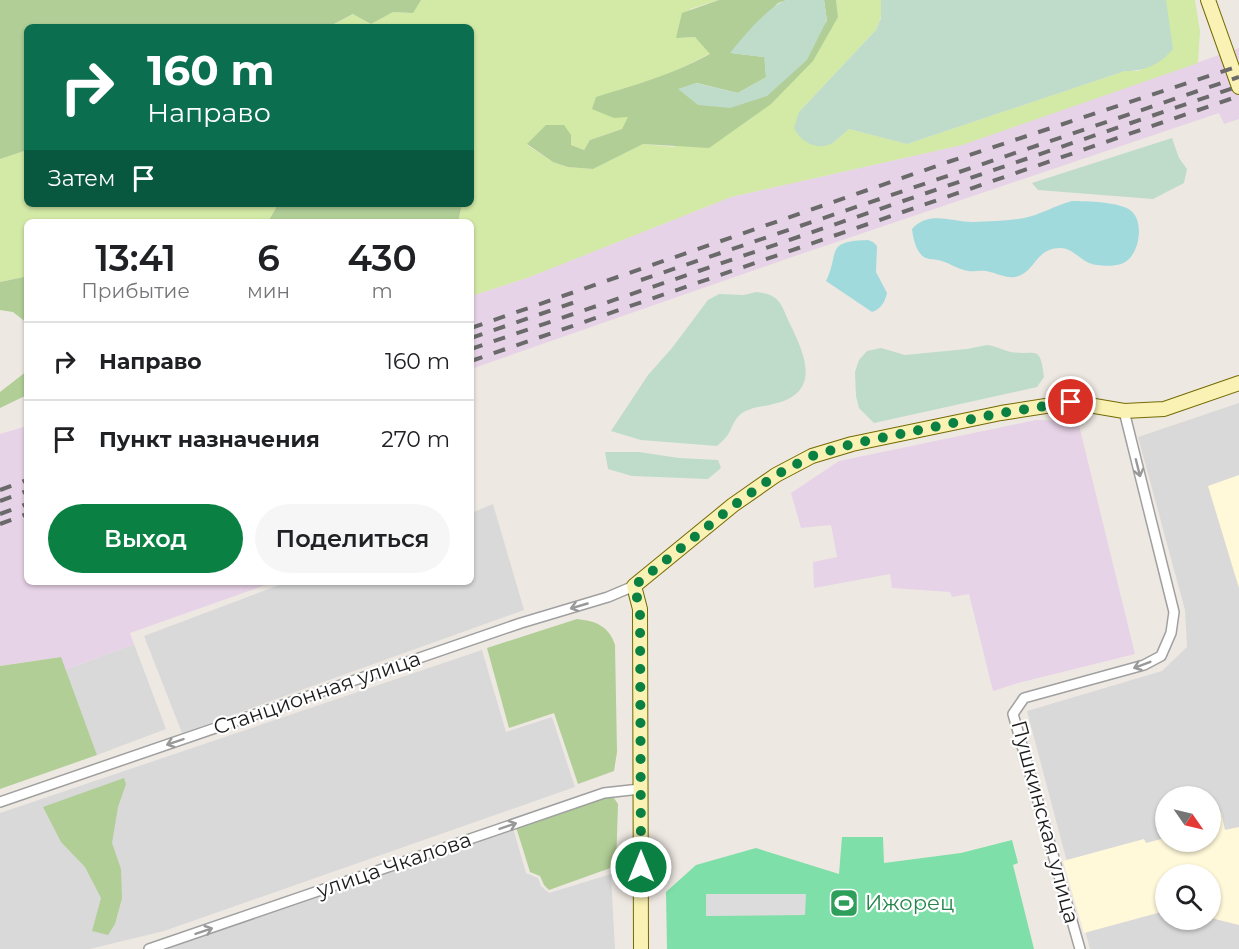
<!DOCTYPE html>
<html lang="ru">
<head>
<meta charset="utf-8">
<style>
  body { margin:0; font-family:Montserrat,sans-serif; background:#f6f6f6; color:#202124; height:100vh; display:flex; flex-direction:column; font-size:22px; white-space:nowrap }
  * { box-sizing:border-box; margin:0 }
  p { font-size:20px; color:#757577 }
  .icon { flex:none; width:33px; height:33px; fill:none; stroke:currentColor; stroke-width:2; stroke-linecap:round; stroke-linejoin:round }
  .map { position:relative; flex:1; overflow:hidden }
  .panel { position:absolute; left:24px; top:219px; width:450px; height:366px; display:flex; flex-direction:column; background:#fff; border-radius:9px; box-shadow:0 2px 4px #0004 }
  .panel>* { flex:none }
  .top-card { position:absolute; left:24px; top:24px; width:450px; height:183px; border-radius:9px; box-shadow:0 2px 4px #0004; background:#0b6e4f; color:#fff; overflow:hidden }
  .needle { width:39px; rotate:124deg }
  .buttons { position:absolute; left:1155px; top:786px; display:grid; gap:12px }
  .buttons a { display:grid; place-items:center; width:66px; height:66px; border-radius:50%; background:#fff; box-shadow:0 2px 4px #0004; font-size:30px }
  .pin { position:absolute; display:grid; place-items:center; width:51px; height:51px; color:#fff; margin:-26px; border:3px solid #fff; border-radius:50%; box-shadow:0 2px 6px #0007 }
  .me { position:absolute; width:66px; margin:-33px; rotate:0deg; stroke-linejoin:round; filter:drop-shadow(0 0 4px #0008) }
  .turn { display:flex; align-items:center; gap:21px; height:126px; padding:0 24px; font-size:27px }
  .turn .icon { width:78px; height:78px; stroke-width:2.5 }
  .turn b { display:block; font-size:42px; line-height:51px }
  .then { display:flex; align-items:center; height:57px; padding:0 24px; background:#0003; gap:12px; font-size:22px }
  .eta { display:flex; justify-content:space-evenly; align-items:center; height:102px; text-align:center }
  .eta b { font-size:36px; font-weight:600; line-height:42px }
  .cta { display:flex; gap:12px; margin-top:auto; padding:12px 24px }
  .cta a { flex:1; height:69px; border-radius:36px; background:#0b8043; color:#fff; font-size:24px; font-weight:600; line-height:69px; text-align:center }
  .cta a+a { background:#f6f6f6; color:#202124 }
  ul { padding:0; list-style:none }
  li { display:flex; align-items:center; gap:18px; height:78px; padding:0 24px; border-top:2px solid #e0e0e0 }
  li div { flex:1 }
  li b { display:block; font-size:22px }
  li em { font-style:normal }
  .map>svg:first-child { display:block }
  .residential { fill:#dad9d9; fill-rule:evenodd }
  .industrial { fill:#e7d3e7 }
  .education { fill:#fff8d9 }
  .grass { fill:#d3e9a6 }
  .forest { fill:#b0ce96 }
  .wetland { fill:#bedcc9 }
  .pitch { fill:#7edfa8 }
  .parking { fill:#dcdcdc }
  .water { fill:#a1dadc }
  .lines { fill:none; stroke-linecap:round; stroke-linejoin:round }
  .street-casing { stroke:#a0a0a0; stroke-width:12 }
  .secondary-casing { stroke:#736b03; stroke-width:16 }
  .street { stroke:#fff; stroke-width:9 }
  .secondary { stroke:#faf1b4; stroke-width:14 }
  .rail { stroke:#6a6a6a; stroke-width:4; stroke-dasharray:12 12; stroke-linecap:butt }
  .oneway { stroke:#999 }
  .route { stroke:#0b8043; stroke-width:10; stroke-dasharray:0 18 }
  .labels { text-anchor:middle; stroke-width:4.5; stroke-linejoin:round; paint-order:stroke }
  .street-label { font-size:21px; fill:#1c1c1c; stroke:#fff }
  .leisure-label { font-size:21px; fill:#27864d; stroke:#fff; text-anchor:start }
</style>
</head>
<body>
<div class="map">
<svg width="1239" height="949" viewBox="0 0 1239 949">
  <rect width="100%" height="100%" fill="#eee8e2"/>
  <path class="residential" d="M1239,403v546h-149l-63,-238 135,-40 25,-24 -2,-37 -47,-173zM1166,796h44v46h-44zM1166,874h44v46h-44z
    M493,504l31,106 -342,123 -38,-97 143,-54h184v-69z
    M134,644l32,85 -69,26 -32,-85z
    M482,650l24,82 46,-15 23,70 -411,144 -74,18h-90v-136z
    M513,828l13,45 12,5 3,8 8,7 62,-19 4,75h-464z"/>
  <path class="industrial" d="M1239,48v71l-15,5 -5,-11 -421,142 -327,114v-73l56,-18 204,-81 231,-52z
    M1036,420l42,1 57,233 -117,29 -25,8 -24,-97 -17,3 -2,-5 -58,-4 -2,-14 -76,14 -1,-26 24,-5 -6,-32 -30,3 -10,-35 48,-32z
    M27,426v156h247l-144,51 4,11 -69,26 -5,-13 -60,9v-232z"/>
  <path class="education" d="M1239,475v113l-31,-102z
    M1221,812l4,18 14,-3v98l-28,-7 -1,-44h-44l-1,37 -81,22 -21,-72 81,-22 2,4 19,-5 1,4h44l1,-27z"/>
  <path class="grass" d="M421,0h298l-29,9 -13,29 18,-1 16,16c-30,16 -60,29 -93,37l11,27 -7,12 -32,11 -6,10 -13,-5h-44l26,17 15,5 25,2 50,-25 31,3 164,-130 -2,-17h45c3,11 -1,20 -5,30l-77,82 34,31 16,-14 58,15 218,-73h14l27,-71h29l5,31 -2,32 -236,82 -231,52 -204,81 -56,18v-74h-13l4,-18h9v-177h-143l26,-13 17,10 22,-12 19,1z
    M27,150v54h255l-5,2 -9,16h-241v57l-3,-2 -24,5v-123z"/>
  <path class="forest" d="M0,0h421l-8,13 -20,-1 -22,12 -18,-10 -25,13h-301v123l-27,9z
    M719,0h68l-9,3 -47,50 34,4 1,20 -28,16 -41,-10 -18,6 88,7 60,-75 -3,-21h12l2,17 -25,44 -42,43 -62,44 -66,-4 -50,25 -25,-2 -15,-5 -26,-18 19,-19h18l7,10v10l13,5 6,-10 32,-11 6,-12 -14,1 -22,-9 4,-12c39,-12 78,-23 114,-43l-15,-17 -19,1 6,-25z
    M282,204h180l-4,18h-190l9,-16z
    M24,277l3,2v44l-14,-11 -13,-2v-28z
    M27,371v24l-27,13v-16z
    M577,619c19,2 32,7 38,26l2,107 -3,19 -36,13 -24,-71 -45,15 -22,-80z
    M61,657l36,98 -97,34v-123z
    M124,778l2,6 -8,23 -6,36 9,26 1,29 -7,26 -7,11 -16,-4 9,-33 -16,-31 -24,-25 -18,-35z
    M606,797l8,1 4,6 -2,62 -67,24 -5,-5 -4,-9 -10,-4 -14,-45z"/>
  <path class="wetland" d="M787,0h37l3,20 -20,40 -40,36 -37,12 -32,-3 -20,-16 18,-6 42,10 28,-16 -2,-20 -34,-4c13,-16 38,-47 57,-53z
    M881,0h285l7,49c-14,16 -27,22 -48,22l-218,73 -58,-15c-5,4 -10,9 -15,13 -15,10 -33,1 -40,-14l5,-16 77,-82 5,-12z
    M1172,138l7,20 8,11 -3,14 -31,16 -115,-9 -6,-7z
    M756,292c24,2 25,12 34,32 14,29 32,67 -13,79 -12,4 -24,3 -35,10 -8,5 -10,16 -15,23 -3,4 -7,7 -10,10l-76,-6 -30,-9 37,-56 24,-27 36,-48 11,-6 25,1z
    M987,345c9,1 16,5 24,7 25,4 29,-9 33,25l-7,10 -163,36 -15,-15 -3,-12 -1,-24 4,-12 8,-9 14,-3 24,7 62,-6z
    M605,452h34l40,6 39,2 3,8 -13,11 -76,-3 -24,-7z"/>
  <path class="pitch" d="M842,837h41l1,26 77,-10 51,-13 6,23 -5,2 21,84h-367l-1,-57 30,-27 60,-17 83,26z"/>
  <path class="parking" d="M706,894h100l-1,21 -99,1z"/>
  <path class="water" d="M1072,201c14,0 47,1 58,9 16,11 9,49 -9,54 -8,3 -25,2 -32,-1 -9,-4 -18,-15 -28,-15 -24,0 -25,20 -40,27 -11,6 -24,-2 -35,-4 -6,-1 -13,1 -18,0 -11,-2 -20,-9 -30,-11 -5,-1 -9,0 -14,-3 -8,-5 -11,-19 -12,-28 17,-19 39,-7 61,-7 16,-1 34,-1 51,-4 16,-3 32,-13 48,-17z
    M868,240l5,2 4,4 -1,26 11,21c-2,9 -6,16 -15,19l-46,-31c14,-28 -2,-40 42,-41z"/>
  <g class="lines">
    <g class="street-casing">
      <path id="street" d="M0,802l521,-179 87,-26 26,-11
        M149,949l455,-156 36,-4
        M1080,949l-67,-235 11,-16 120,-33 17,-9 10,-23 3,-21 -50,-201"/>
    </g>
    <g class="secondary-casing">
      <path id="secondary" d="M1208,0l31,87
        M641,949l-1,-340 -6,-23 99,-81 43,-30 36,-19 40,-12 149,-31 70,-11 53,9 40,-2 75,-26"/>
    </g>
    <use href="#street" class="street"/>
    <use href="#secondary" class="secondary"/>
    <path class="rail" d="M641,280l598,-203
      M471,328l480,-167 288,-95
      M471,338l113,-39
      M471,349l768,-263
      M471,361l768,-265
      M0,490l27,-10
      M0,501l27,-10
      M0,514l27,-10
      M0,524l27,-10"/>
  </g>
  <defs><path id="oneway-shaft" d="M-6 0H5M1.5-3L5.5 0L1.5 3" fill="none" stroke-width="1.6" stroke-linecap="round" stroke-linejoin="round" transform="scale(1.5)"/></defs>
  <g class="oneway">
    <use href="#oneway-shaft" transform="translate(1138 468) rotate(76)"/>
    <use href="#oneway-shaft" transform="translate(579 606) rotate(164)"/>
    <use href="#oneway-shaft" transform="translate(1142 665) rotate(159)"/>
    <use href="#oneway-shaft" transform="translate(175 742) rotate(161)"/>
    <use href="#oneway-shaft" transform="translate(508 826) rotate(-19)"/>
    <use href="#oneway-shaft" transform="translate(204 931) rotate(-19)"/>
  </g>
  <g class="lines">
    <path class="route" d="M641,867l-1,-258 -6,-23 99,-80 43,-31 36,-19 40,-12 149,-31 70,-11"/>
  </g>
  <defs>
    <g id="stadium-square" transform="scale(1.5)"><rect x="-9" y="-9" width="18" height="18" rx="4" fill="#2e9e5b" stroke="#fff"/><path d="M0-5a6.5 5 0 1 0 0 10a6.5 5 0 1 0 0-10ZM-3.5-1.8h7v3.6h-7Z" fill="#fff"/></g>
  </defs>
  <g fill-rule="evenodd">
    <use href="#stadium-square" x="844" y="903"/>
  </g>
  <g class="labels">
    <g class="street-label">
      <text transform="translate(317 693) rotate(-19)" y="7">Станционная улица</text>
      <text transform="translate(1045 822) rotate(75)" y="7">Пушкинская улица</text>
      <text transform="translate(394 865) rotate(-19)" y="7">улица Чкалова</text>
    </g>
    <g class="leisure-label">
      <text x="865" y="910">Ижорец</text>
    </g>
  </g>
</svg>
<div class="buttons">
<a><svg class="needle" viewBox="-14 -14 28 28"><path d="M0-13l5 13h-10z" fill="#e53935"/><path d="M0 13l5-13h-10z" fill="#757577"/></svg></a>
<a><svg class="icon" aria-label="search" viewBox="0 0 24 24"><circle cx="10" cy="10" r="6"/><path d="M15 15l6 6"/></svg></a>
</div>
<div class="pin" style="left:1071px;top:402px;background:#d93025"><svg class="icon" aria-label="arrive" viewBox="0 0 24 24"><path d="M6 21V4h12l-3 4 3 4H6"/></svg></div>
<svg class="me" style="left:641px;top:867px" viewBox="-20 -20 40 40"><circle r="17" fill="#0b8043" stroke="#fff" stroke-width="3"/><path d="M0-11L8 9 0 5-8 9z" fill="#fff"/></svg>
<div class="top-card">
<div class="turn"><svg class="icon" aria-label="right" viewBox="0 0 24 24"><path d="M7 20v-9h11M14 6l5 5-5 5"/></svg><div><b>160 m</b>Направо</div></div>
<div class="then">Затем<svg class="icon" aria-label="arrive" viewBox="0 0 24 24"><path d="M6 21V4h12l-3 4 3 4H6"/></svg></div>
</div>
<section class="panel">
<div class="eta">
<div><b>13:41</b><p>Прибытие</p></div>
<div><b>6</b><p>мин</p></div>
<div><b>430</b><p>m</p></div>
</div>
<ul>
<li><svg class="icon" aria-label="right" viewBox="0 0 24 24"><path d="M7 20v-9h11M14 6l5 5-5 5"/></svg><div><b>Направо</b></div><em>160 m</em></li>
<li><svg class="icon" aria-label="arrive" viewBox="0 0 24 24"><path d="M6 21V4h12l-3 4 3 4H6"/></svg><div><b>Пункт назначения</b></div><em>270 m</em></li>
</ul>
<div class="cta"><a>Выход</a><a>Поделиться</a></div>
</section>
</div>
</body>
</html>
